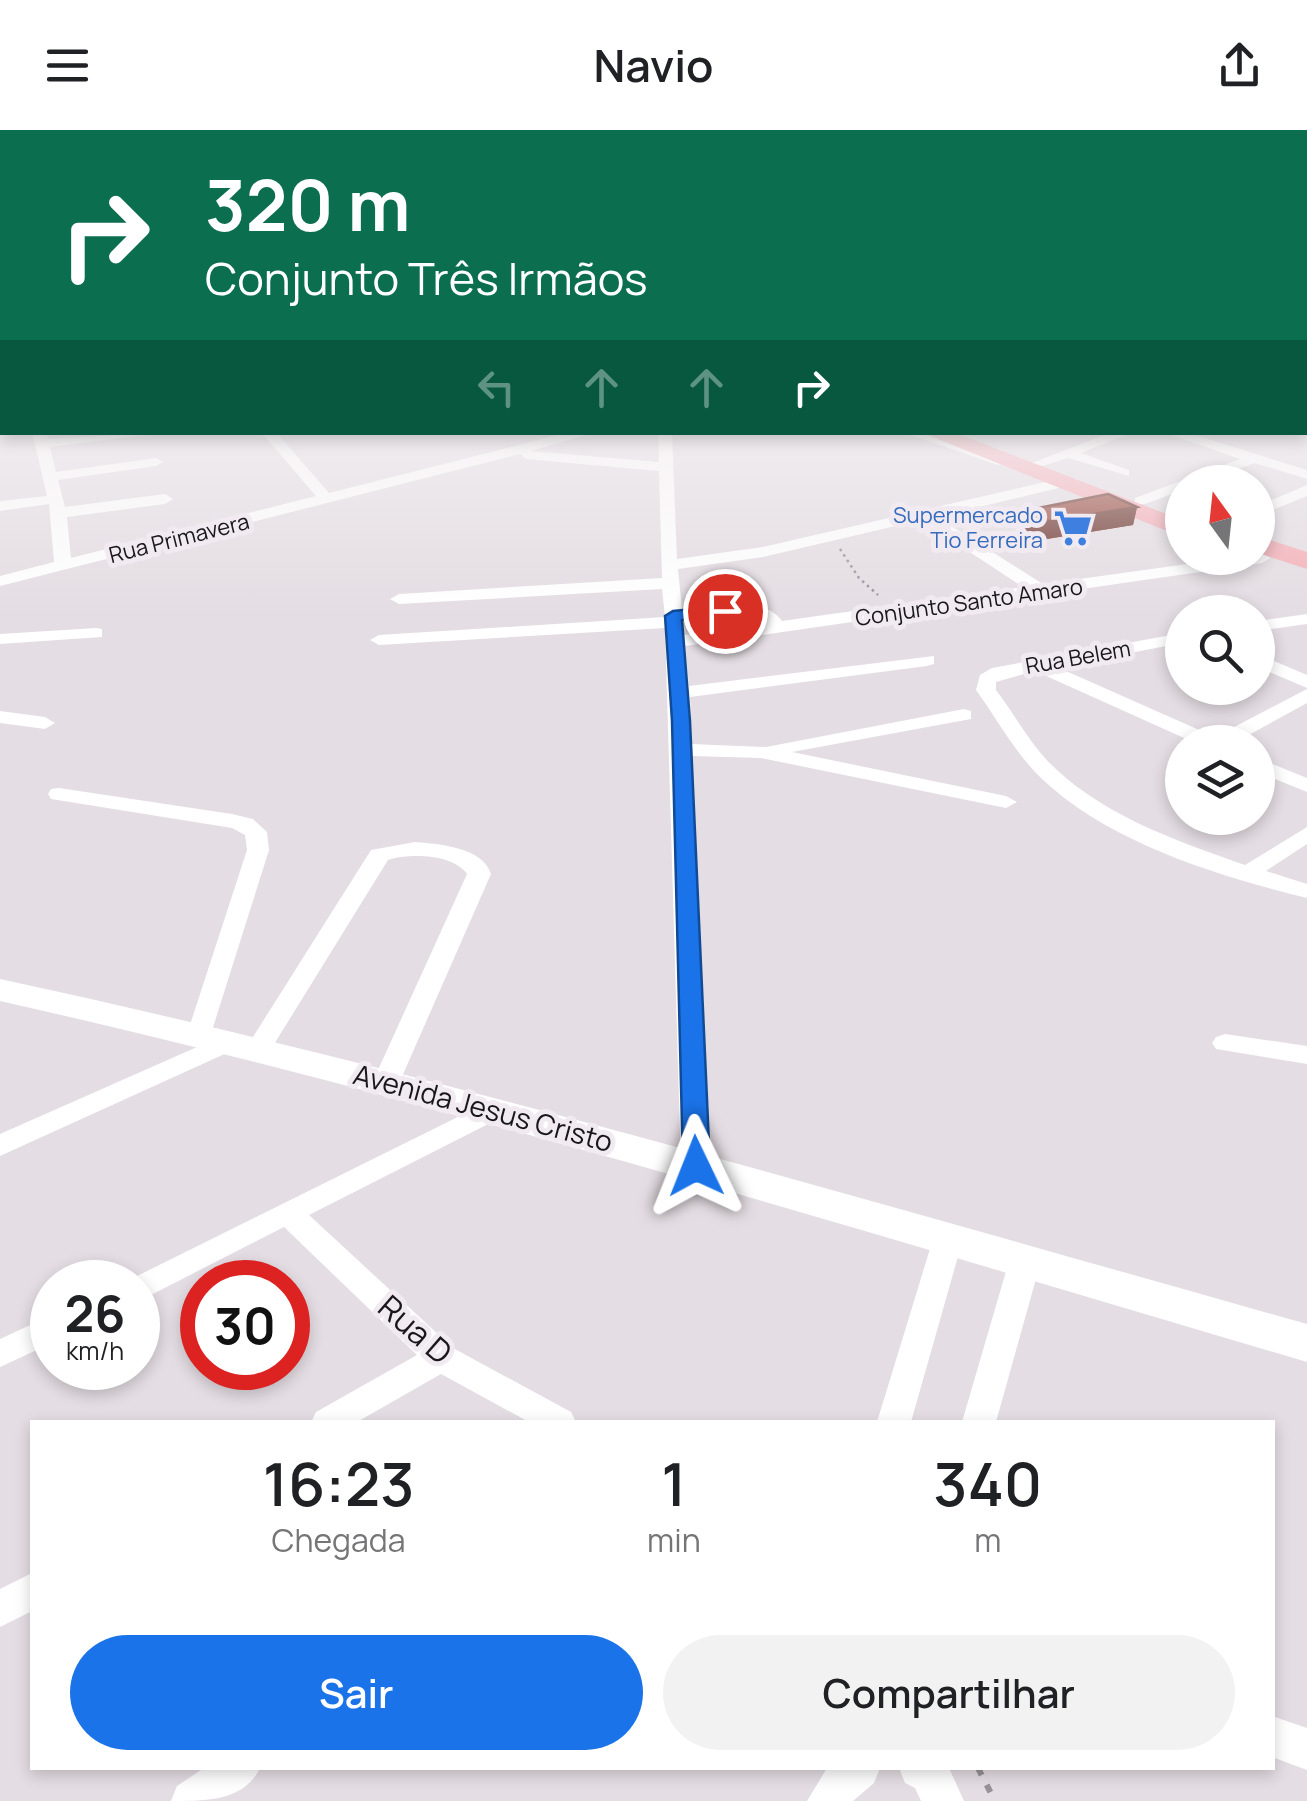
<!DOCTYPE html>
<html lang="pt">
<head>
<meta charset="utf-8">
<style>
  body { margin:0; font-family:Manrope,sans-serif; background:#f2f2f2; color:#202124; height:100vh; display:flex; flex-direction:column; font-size:38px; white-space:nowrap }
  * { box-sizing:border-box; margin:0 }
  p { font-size:32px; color:#757577 }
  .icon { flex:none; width:55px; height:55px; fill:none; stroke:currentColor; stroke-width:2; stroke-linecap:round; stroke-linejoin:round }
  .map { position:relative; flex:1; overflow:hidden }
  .side { position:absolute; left:30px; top:1290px; width:1245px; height:350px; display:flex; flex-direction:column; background:#fff; border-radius:0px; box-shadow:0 5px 15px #0003 }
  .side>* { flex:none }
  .hud { position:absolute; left:0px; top:0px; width:1308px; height:305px; box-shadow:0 5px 15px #0003; background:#0b6e4f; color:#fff; overflow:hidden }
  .needle { width:65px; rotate:345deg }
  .fabs { position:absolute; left:1165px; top:335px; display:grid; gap:20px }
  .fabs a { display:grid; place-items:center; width:110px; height:110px; border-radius:50%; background:#fff; box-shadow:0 5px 15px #0003; font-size:50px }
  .speed { position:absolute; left:30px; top:1130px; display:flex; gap:20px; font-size:50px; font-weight:700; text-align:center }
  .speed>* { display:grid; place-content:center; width:130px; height:130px; border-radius:50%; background:#fff; box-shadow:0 5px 15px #0003; line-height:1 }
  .speed small { font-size:25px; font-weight:400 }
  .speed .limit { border:15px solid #d22; background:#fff; color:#111 }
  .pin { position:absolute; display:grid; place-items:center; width:85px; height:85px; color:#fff; margin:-42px; border:5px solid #fff; border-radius:50%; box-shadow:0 2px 10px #0007 }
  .me { position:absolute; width:110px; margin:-55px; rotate:358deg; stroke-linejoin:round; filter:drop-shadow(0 0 8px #0008) }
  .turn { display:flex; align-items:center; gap:35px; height:210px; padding:0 40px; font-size:45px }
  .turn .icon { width:130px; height:130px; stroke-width:2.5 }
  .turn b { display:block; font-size:70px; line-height:85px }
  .lanes { display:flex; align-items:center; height:95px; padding:0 40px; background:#0003; justify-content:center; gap:50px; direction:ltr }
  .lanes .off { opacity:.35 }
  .eta { display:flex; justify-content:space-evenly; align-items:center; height:170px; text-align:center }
  .eta b { font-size:60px; font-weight:600; line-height:70px }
  .button { display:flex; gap:20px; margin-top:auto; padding:20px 40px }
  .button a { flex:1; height:115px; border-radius:60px; background:#1a73e8; color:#fff; font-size:40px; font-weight:600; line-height:115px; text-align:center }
  .button a+a { background:#f2f2f2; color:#202124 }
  header { display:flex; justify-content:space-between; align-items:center; height:130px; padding:0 40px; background:#fff; font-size:45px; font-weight:600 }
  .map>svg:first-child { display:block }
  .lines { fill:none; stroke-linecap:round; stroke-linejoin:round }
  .path-far1 { stroke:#979297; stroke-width:2.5; stroke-dasharray:2.5 4; stroke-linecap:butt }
  .path { stroke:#979297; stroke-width:6; stroke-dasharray:8 11; stroke-linecap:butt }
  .minor { fill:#fff; fill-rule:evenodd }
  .secondary { fill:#fff; fill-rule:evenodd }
  .trunk { fill:#f4aeb6; fill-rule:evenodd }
  .wall { fill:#7f392f }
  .shaded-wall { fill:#682e26 }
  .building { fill:#944237; stroke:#682e26; stroke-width:2.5 }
  .route { fill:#1a73e8; stroke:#114b97; stroke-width:2.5 }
  .labels { text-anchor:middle; stroke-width:10; stroke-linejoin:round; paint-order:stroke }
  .far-shop-label { font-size:22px; fill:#366cbe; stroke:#f1eaf1; text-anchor:end }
  .far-street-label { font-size:22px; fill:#191719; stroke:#f1eaf1 }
  .street-label { font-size:28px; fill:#191719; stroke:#f1eaf1 }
  .near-street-label { font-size:32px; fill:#191719; stroke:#f1eaf1 }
</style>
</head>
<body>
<header><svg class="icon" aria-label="menu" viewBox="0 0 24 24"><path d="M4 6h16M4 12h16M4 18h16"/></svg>Navio<svg class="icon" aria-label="share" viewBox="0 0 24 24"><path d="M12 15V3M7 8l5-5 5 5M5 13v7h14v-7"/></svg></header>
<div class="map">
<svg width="1307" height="1671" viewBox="0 0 1307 1671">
  <rect width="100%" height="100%" fill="#e4dde3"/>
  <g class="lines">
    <path class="path-far1" d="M840,419l19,29 19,17"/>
    <path class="path" d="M978,1638l17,33"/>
    <path class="minor" d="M1305,284h2v9h-2z
      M32,302h14l2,7 122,-7 -120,15 6,25 100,-14 7,4 -7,4 -98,14 7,27 100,-13 8,5 -8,5 -98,13 4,41 245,-62 -55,-64h15l53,61 241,-61h26l-65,19 128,11 -1,-30h14l5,127 86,-12 295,-68 5,2v6l-126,30 106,67 188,-26h27l4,-5 8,5 -8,5 -577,83 4,40 245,-30v8l-7,2 -237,31 2,47 74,3 198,-38 7,2v8l-179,33 214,44 11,6 -11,6 -245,-50 -69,-2 19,410 -5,7 -10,3 -10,-3 -5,-7 -16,-538 -286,17 -9,-5 9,-5 286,-18 -3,-28 -263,15 -9,-5 9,-5 263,-16 -3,-107 -133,-12 -6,-5 -520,132v-10l54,-14 -5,-58 -49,7v-10l47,-5zM921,390l102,67 -241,34c-20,-28 -70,-13 -100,-11l-4,-41 85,-12zM754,486l12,8 -82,11 -1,-14z
      M902,302h23l85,30 -12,3z
      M1112,302h22l-53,21 48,17v6l-61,-18 -29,9 -7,-4z
      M1163,302h23l121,38v9l-52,-16 -54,19h-19v8l-37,14h-10v-6l105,-39z
      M1307,355v11l-49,20v-10z
      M1307,484v10l-49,7v-10z
      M96,498l6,1v8l-102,7v-10z
      M1182,503v10l-125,24 158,70 92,-48v14l-71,39h-43l-158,-71 -39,11v8c20,26 36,58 61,80 52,48 123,72 188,95l62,-38v17l-41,27 41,13v14c-89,-22 -198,-55 -266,-120 -26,-25 -44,-59 -65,-88l4,-15 12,-7z
      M1258,524l49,21v13l-49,-21z
      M0,581l45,6 10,6 -10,6 -45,-6z
      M1258,628l49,20v14l-49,-20z
      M59,658l173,26 21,5 14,13 2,18 -60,190 -9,3 -13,-9 60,-184 -2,-15 -13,-7 -181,-29 -3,-5 3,-5z
      M415,712c24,2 68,5 76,32l-94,214h-20l-4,-7 94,-207c-14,-20 -57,-21 -79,-14l-120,194h-18l-4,-6 125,-198z
      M231,902l9,3 4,6 -4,6 -240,109v-22z
      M1225,904l82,12v18l-91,-15 -4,-6 4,-6z
      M494,969l10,3 4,7 -4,7 -195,99 144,133 118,64 5,10h-47l-88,-48 -84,48h-46l5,-10 101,-57 -133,-128 -135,69 -11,3v-17h-13z
      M948,1097l11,4 4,8 -52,183h-34l56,-183 4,-8z
      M1025,1119l11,4 5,8 -45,161h-34l47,-161 5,-8z
      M52,1185v28l-52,24v-28z
      M32,1443v38l-32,16v-38z
      M1272,1586l35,12v42l-35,-13z
      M204,1638h56c-16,33 -53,33 -89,33l6,-15z
      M827,1638h53l-6,15 -21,18h-46z
      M899,1638h50l15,33h-43l-6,-13 -10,-5z"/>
    <path class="secondary" d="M0,849c441,95 873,223 1307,345v38c-434,-128 -866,-262 -1307,-361z"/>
    <path class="trunk" d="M920,302h33l229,88v17z
      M1258,406l49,16v17l-49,-16z"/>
  </g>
  <path class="wall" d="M1137,377l-4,18 -111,18 -2,-13 3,-19z"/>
  <path class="shaded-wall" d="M1137,377l-4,18 -111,18 3,-18z"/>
  <path class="building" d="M1108,364l29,13 -112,18 -2,-14z"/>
  <linearGradient id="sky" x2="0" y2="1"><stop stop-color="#6abee5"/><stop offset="0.52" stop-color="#f3f0f2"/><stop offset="1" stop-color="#f3f0f2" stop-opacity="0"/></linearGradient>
  <rect width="1307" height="486" fill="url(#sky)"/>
  <path class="route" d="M725,476l8,5 -3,3 -48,6 8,101 20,445 -4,7h-19l-4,-7 -11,-445 -7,-105 8,-5z"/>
  <defs>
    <g id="supermarket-bare" transform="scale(3)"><path d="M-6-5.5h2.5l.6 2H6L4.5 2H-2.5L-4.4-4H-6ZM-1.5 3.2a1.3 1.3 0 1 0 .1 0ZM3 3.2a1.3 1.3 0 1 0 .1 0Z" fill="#3f7fe0" stroke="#f1eaf1" stroke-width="2.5" paint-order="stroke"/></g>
  </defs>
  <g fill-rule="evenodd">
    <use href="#supermarket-bare" x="1073" y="398"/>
  </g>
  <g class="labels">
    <g class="far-shop-label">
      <text x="1043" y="393">Supermercado<tspan x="1043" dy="25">Tio Ferreira</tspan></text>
    </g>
    <g class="far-street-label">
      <text transform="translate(179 408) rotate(-14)" y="8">Rua Primavera</text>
      <text transform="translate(969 472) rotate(-8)" y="8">Conjunto Santo Amaro</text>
      <text transform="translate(1078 527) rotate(-10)" y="8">Rua Belem</text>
    </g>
    <g class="street-label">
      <text transform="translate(483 978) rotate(15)" y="10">Avenida Jesus Cristo</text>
    </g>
    <g class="near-street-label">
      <text transform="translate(415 1200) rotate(41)" y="11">Rua D</text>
    </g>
  </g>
</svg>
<div class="fabs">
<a><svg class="needle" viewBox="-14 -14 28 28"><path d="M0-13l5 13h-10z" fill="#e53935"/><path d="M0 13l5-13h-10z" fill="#757577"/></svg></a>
<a><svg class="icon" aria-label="search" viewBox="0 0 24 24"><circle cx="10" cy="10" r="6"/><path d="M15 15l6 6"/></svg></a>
<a><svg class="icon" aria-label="layers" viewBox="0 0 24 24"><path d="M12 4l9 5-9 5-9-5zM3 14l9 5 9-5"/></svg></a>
</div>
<div class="speed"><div>26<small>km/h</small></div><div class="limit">30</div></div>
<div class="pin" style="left:725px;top:481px;background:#d93025"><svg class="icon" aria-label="arrive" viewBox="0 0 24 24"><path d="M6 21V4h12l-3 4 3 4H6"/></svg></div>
<svg class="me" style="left:696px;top:1036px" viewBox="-20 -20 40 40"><path d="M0-17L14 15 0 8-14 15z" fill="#1a73e8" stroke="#fff" stroke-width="4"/></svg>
<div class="hud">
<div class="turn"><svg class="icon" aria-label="right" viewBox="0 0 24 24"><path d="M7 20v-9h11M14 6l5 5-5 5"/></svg><div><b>320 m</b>Conjunto Três Irmãos</div></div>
<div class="lanes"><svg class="icon off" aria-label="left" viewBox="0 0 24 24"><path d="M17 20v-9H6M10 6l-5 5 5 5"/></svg><svg class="icon off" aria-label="ahead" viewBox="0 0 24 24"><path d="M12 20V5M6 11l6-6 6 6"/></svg><svg class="icon off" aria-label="ahead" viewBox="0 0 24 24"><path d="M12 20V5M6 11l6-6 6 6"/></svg><svg class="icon" aria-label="right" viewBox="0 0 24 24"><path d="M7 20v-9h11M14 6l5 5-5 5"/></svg></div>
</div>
<section class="side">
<div class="eta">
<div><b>16:23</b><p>Chegada</p></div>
<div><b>1</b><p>min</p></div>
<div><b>340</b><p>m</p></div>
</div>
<div class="button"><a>Sair</a><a>Compartilhar</a></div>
</section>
</div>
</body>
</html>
